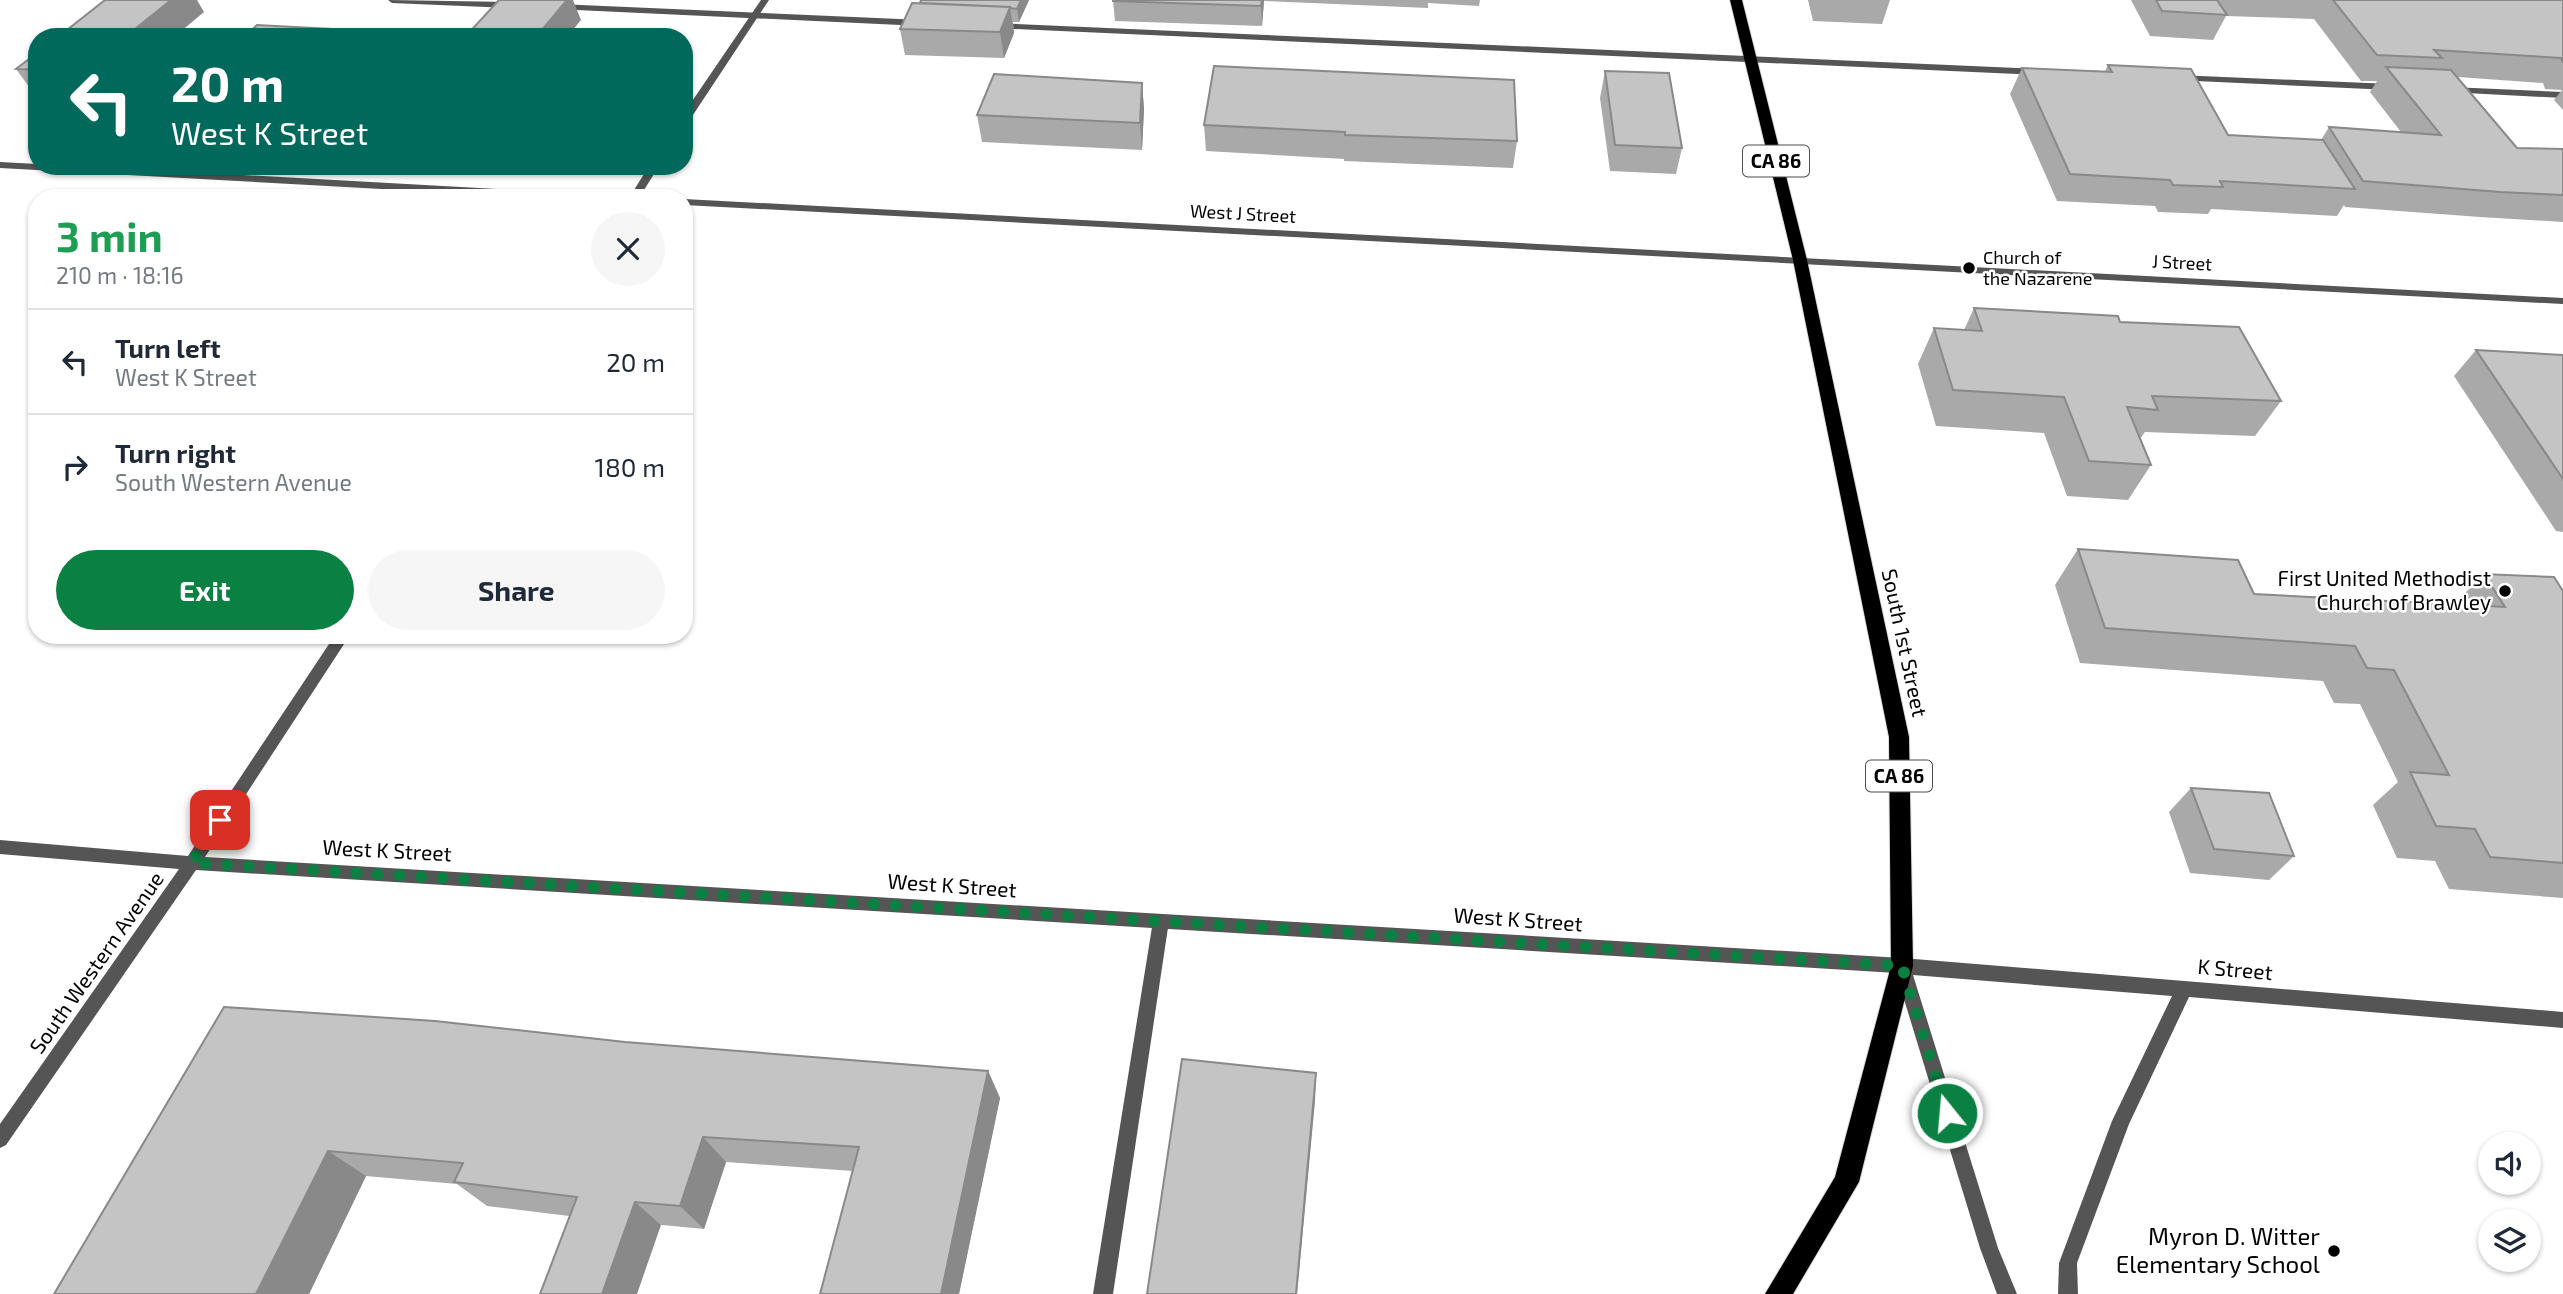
<!DOCTYPE html>
<html lang="en">
<head>
<meta charset="utf-8">
<style>
  body { margin:0; font-family:"Exo 2",sans-serif; background:#f6f6f7; color:#1f2937; height:100vh; display:flex; flex-direction:column; font-size:26px; white-space:nowrap }
  * { box-sizing:border-box; margin:0 }
  p { font-size:23px; color:#747a83 }
  .icon { flex:none; width:38px; height:38px; fill:none; stroke:currentColor; stroke-width:2; stroke-linecap:round; stroke-linejoin:round }
  .map { position:relative; flex:1; overflow:hidden }
  .panel { position:absolute; left:28px; top:189px; width:665px; height:455px; display:flex; flex-direction:column; background:#fff; border-radius:28px; box-shadow:0 2px 5px #0004 }
  .panel>* { flex:none }
  .banner { position:absolute; left:28px; top:28px; width:665px; height:147px; border-radius:28px; box-shadow:0 2px 5px #0004; background:#00695c; color:#fff; overflow:hidden }
  .buttons { position:absolute; left:2478px; top:1132px; display:grid; gap:14px }
  .buttons a { display:grid; place-items:center; width:63px; height:63px; border-radius:50%; background:#fff; box-shadow:0 2px 5px #0004; font-size:35px }
  .pin { position:absolute; display:grid; place-items:center; width:60px; height:60px; color:#fff; margin:-30px; border-radius:14px; box-shadow:0 4px 10px #0006 }
  .me { position:absolute; width:77px; margin:-38px; rotate:343deg; stroke-linejoin:round; filter:drop-shadow(0 0 5px #0008) }
  .turn { display:flex; align-items:center; gap:24px; height:147px; padding:0 28px; font-size:32px }
  .turn .icon { width:91px; height:91px; stroke-width:2.5 }
  .turn b { display:block; font-size:49px; line-height:60px }
  .round { display:grid; place-items:center; flex:none; width:74px; height:74px; border-radius:37px; background:#f6f6f7 }
  .headline { display:flex; align-items:center; justify-content:space-between; height:119px; padding:0 28px }
  h1 { font-size:42px; font-weight:700; line-height:52px; color:#1e9e55 }
  .action { display:flex; gap:14px; margin-top:auto; padding:14px 28px }
  .action a { flex:1; height:80px; border-radius:42px; background:#0b8043; color:#fff; font-size:28px; font-weight:700; line-height:80px; text-align:center }
  .action a+a { background:#f6f6f7; color:#1f2937 }
  ul { padding:0; list-style:none }
  li { display:flex; align-items:center; gap:21px; height:105px; padding:0 28px; border-top:2px solid #e0e1e3 }
  li div { flex:1 }
  li b { display:block; font-size:26px }
  li em { font-style:normal }
  .map>svg:first-child { display:block }
  .lines { fill:none; stroke-linecap:round; stroke-linejoin:round }
  .trunk-casing { stroke:#dbdbdb; stroke-width:2 }
  .service { fill:#555; fill-rule:evenodd }
  .minor { fill:#555; fill-rule:evenodd }
  .tertiary { fill:#555; fill-rule:evenodd }
  .trunk { fill:#000; fill-rule:evenodd }
  .wall { fill:#a9a9a9 }
  .shaded-wall { fill:#898989 }
  .building { fill:#c4c4c4; stroke:#898989; stroke-width:2 }
  .route { stroke:#0b8043; stroke-width:12; stroke-dasharray:0 21.6 }
  .poi-dot { fill:#000; stroke:#fff; stroke-width:2.5 }
  .labels { text-anchor:middle; stroke-width:5; stroke-linejoin:round; paint-order:stroke }
  .far-street-label { font-size:18px; fill:#000; stroke:#fff }
  .far-poi-label { font-size:18px; fill:#000; stroke:#fff; text-anchor:start }
  .shield { fill:#fff; stroke:#4c4c4c; stroke-width:2 }
  .shield-label { font-size:19px; font-weight:bold; fill:#000 }
  .poi-label { font-size:21px; fill:#000; stroke:#fff; text-anchor:end }
  .street-label { font-size:21px; fill:#000; stroke:#fff }
  .near-poi-label { font-size:24px; fill:#000; stroke:#fff; text-anchor:end }
</style>
</head>
<body>
<div class="map">
<svg width="2563" height="1294" viewBox="0 0 2563 1294">
  <rect width="100%" height="100%" fill="#fff"/>
  <g class="lines">
    <g class="trunk-casing">
      <path id="trunk" d="M1730,0h12l65,260 102,477 4,229 -54,216 -66,112h-28l70,-117 56,-211 -2,-229 -96,-477z"/>
    </g>
    <path class="service" d="M388,0l125,2 4,3 -4,3 -121,-5z
      M558,4l364,16 4,3 -4,3 -367,-17 -1,-2z
      M995,23l1043,46 5,3 -5,3 -1046,-47v-4z
      M2177,75l214,9 5,3 -5,3 -217,-10 -2,-2z
      M2450,87l113,5v6l-116,-6v-4z
      M1161,914l6,2 2,5 -56,373h-20l60,-373 2,-5z"/>
    <path class="minor" d="M0,162l37,2v2h42l528,29 5,3h-67l-545,-30z
      M684,199l1879,99v6l-1879,-99z"/>
    <path class="tertiary" d="M761,0h8l-80,121 -5,3v-11z
      M649,166h10l-20,32h-10z
      M335,635h15l-145,222 1697,101 661,54v16l-374,-31 -60,127 -52,139 1,31h-20l1,-31 53,-142 60,-125 -259,-21 85,273 19,46h-20l-17,-46 -84,-275 -1700,-103 -190,275 -6,3v-24l179,-255 -179,-15v-14l188,16z"/>
    <use href="#trunk" class="trunk"/>
  </g>
  <path class="wall" d="M1029,0l-10,22h-6l1,11 -10,25 -99,-3 -5,-26 20,-26z
    M1113,0h367l-1,6 -51,-3v5l-164,-7 -2,25 -147,-5z
    M1808,0h82l-8,24 -69,-3z
    M2131,0h432v110l-9,-10 8,-10 -17,-1 -2,-6 -85,-6 59,71 46,1v73l-83,-5 -135,-10 -1,-2 -7,11 -126,-7 -3,5 -50,-2 -3,-6 -98,-5 -47,-107 12,-26 83,3 3,-6 120,70 93,5 8,-13 72,5 -31,-40 7,-11h-16l-47,-62 -88,-3 -13,24 -63,-4z
    M37,53v42h-2l-19,-26z
    M1605,71l77,77 -6,26 -66,-3 -10,-73z
    M1142,83l2,26 -2,41 -160,-8 -5,-27z
    M1204,125l313,16 -4,27 -169,-7v-2l-138,-8z
    M1974,308l146,14 161,79 -26,35 -110,-4 -5,7 11,26 -23,35 -61,-4 -23,-63 -108,-7 -18,-62 16,-36 30,2z
    M2476,350l87,5v177l-7,-1 -102,-155z
    M2078,549l176,45 200,10 30,-30 79,17v307l-114,-9 -14,-28 -38,-3 -24,-53 25,-23 -38,-78 -26,-1 -11,-22 -243,-18 -25,-78z
    M2191,788l103,68 -25,24 -79,-7 -21,-61z
    M224,1007l401,35 363,29 12,27 -41,196h-139l33,-123 -127,-9 -22,67 -135,-13 -82,-10 -30,-22 -91,-8 -57,118h-255z"/>
  <path class="shaded-wall" d="M171,0h26l7,12 -30,25h-49z
    M567,0h6l8,20 -14,17h-31z
    M1021,0h8l-10,22 -2,-13z
    M1262,0h2l-2,26 -1,-20z
    M1010,7l4,26 -10,25 -4,-26z
    M1142,83l2,26 -2,41 -2,-27z
    M988,1071l12,27 -41,196h-18z
    M1316,1073l-1,28 -18,193h-1z
    M703,1137l23,25 -22,67 -24,-23z
    M328,1151l38,25 -57,118h-53z
    M635,1202l26,23 -24,69h-35z"/>
  <path class="building" d="M105,0h66l-46,37h-67z
    M499,0h68l-31,37h-291l12,-12 209,11z
    M921,0h100l-4,9 -7,-1v-1l-90,-4z
    M1113,0h149l-1,6 -148,-5z
    M2156,0h61l10,15 -65,-4z
    M2333,0h230v63l-2,-5 -127,-8 8,8 -65,-3z
    M912,3l98,4 -10,25 -100,-3z
    M37,53v17l-21,-1z
    M2108,65l83,4 37,66 95,5 32,49 -135,-8 3,6 -50,-2 -3,-5 -100,-6 -48,-106 90,4z
    M1214,66l300,14 3,61 -172,-6v-3l-141,-7z
    M2386,67l65,3 66,78 46,1v46l-63,-3 -137,-11 -34,-54 112,8z
    M1605,71l64,2 13,75 -67,-3z
    M994,74l148,9 -2,40 -163,-8z
    M1974,308l144,8 2,6 119,5 42,74 -129,-5 6,14 -31,-3 24,58 -62,-4 -25,-64 -111,-7 -19,-62 48,3z
    M2476,350l87,5v124z
    M2078,549l160,11 16,34 251,13 -21,-33 70,3 9,14v272l-73,-6 -15,-28 -39,-3 -26,-54 39,3 -55,-105 -27,-2 -12,-22 -250,-18z
    M2191,788l78,5 25,63 -80,-7z
    M224,1007l211,14 190,21 363,29 -47,223h-121l39,-147 -156,-10 -23,69 -45,-4 -33,92h-62l37,-97 -123,-15 9,-19 -135,-12 -72,143h-202z
    M1182,1059l134,14 -20,221h-149z"/>
  <g class="lines">
    <path class="route" d="M220,820l-28,43 1710,103 45,147"/>
  </g>
  <g class="poi-dot">
    <circle cx="1969" cy="268" r="7"/>
    <circle cx="2505" cy="591" r="7"/>
    <circle cx="2334" cy="1251" r="7"/>
  </g>
  <g class="labels">
    <g class="far-street-label">
      <text transform="translate(1243 214) rotate(3)" y="6">West J Street</text>
      <text transform="translate(2182 263) rotate(3)" y="6">J Street</text>
    </g>
    <g class="far-poi-label">
      <text x="1983" y="264">Church of<tspan x="1983" dy="21">the Nazarene</tspan></text>
    </g>
    <g class="shield">
      <rect x="1743" y="145.5" width="66" height="31" rx="5"/>
      <rect x="1866" y="760.5" width="66" height="31" rx="5"/>
    </g>
    <g class="shield-label">
      <text x="1776" y="168">CA 86</text>
      <text x="1899" y="783">CA 86</text>
    </g>
    <g class="poi-label">
      <text x="2491" y="586">First United Methodist<tspan x="2491" dy="24">Church of Brawley</tspan></text>
    </g>
    <g class="street-label">
      <text transform="translate(1904 643) rotate(78)" y="7">South 1st Street</text>
      <text transform="translate(387 851) rotate(3)" y="7">West K Street</text>
      <text transform="translate(952 886) rotate(4)" y="7">West K Street</text>
      <text transform="translate(1518 920) rotate(4)" y="7">West K Street</text>
      <text transform="translate(97 963) rotate(-55)" y="7">South Western Avenue</text>
      <text transform="translate(2235 970) rotate(5)" y="7">K Street</text>
    </g>
    <g class="near-poi-label">
      <text x="2320" y="1245">Myron D. Witter<tspan x="2320" dy="28">Elementary School</tspan></text>
    </g>
  </g>
</svg>
<div class="buttons">
<a><svg class="icon" aria-label="sound" viewBox="0 0 24 24"><path d="M4 9h4l5-4v14l-5-4H4zM17 9q2 3 0 6"/></svg></a>
<a><svg class="icon" aria-label="layers" viewBox="0 0 24 24"><path d="M12 4l9 5-9 5-9-5zM3 14l9 5 9-5"/></svg></a>
</div>
<div class="pin" style="left:220px;top:820px;background:#d93025"><svg class="icon" aria-label="arrive" viewBox="0 0 24 24"><path d="M6 21V4h12l-3 4 3 4H6"/></svg></div>
<svg class="me" style="left:1947px;top:1113px" viewBox="-20 -20 40 40"><circle r="17" fill="#0b8043" stroke="#fff" stroke-width="3"/><path d="M0-11L8 9 0 5-8 9z" fill="#fff"/></svg>
<div class="banner">
<div class="turn"><svg class="icon" aria-label="left" viewBox="0 0 24 24"><path d="M17 20v-9H6M10 6l-5 5 5 5"/></svg><div><b>20 m</b>West K Street</div></div>
</div>
<section class="panel">
<div class="headline"><div><h1>3 min</h1><p>210 m · 18:16</p></div><a class="round"><svg class="icon" aria-label="close" viewBox="0 0 24 24"><path d="M6 6l12 12M18 6L6 18"/></svg></a></div>
<ul>
<li><svg class="icon" aria-label="left" viewBox="0 0 24 24"><path d="M17 20v-9H6M10 6l-5 5 5 5"/></svg><div><b>Turn left</b><p>West K Street</p></div><em>20 m</em></li>
<li><svg class="icon" aria-label="right" viewBox="0 0 24 24"><path d="M7 20v-9h11M14 6l5 5-5 5"/></svg><div><b>Turn right</b><p>South Western Avenue</p></div><em>180 m</em></li>
</ul>
<div class="action"><a>Exit</a><a>Share</a></div>
</section>
</div>
</body>
</html>
